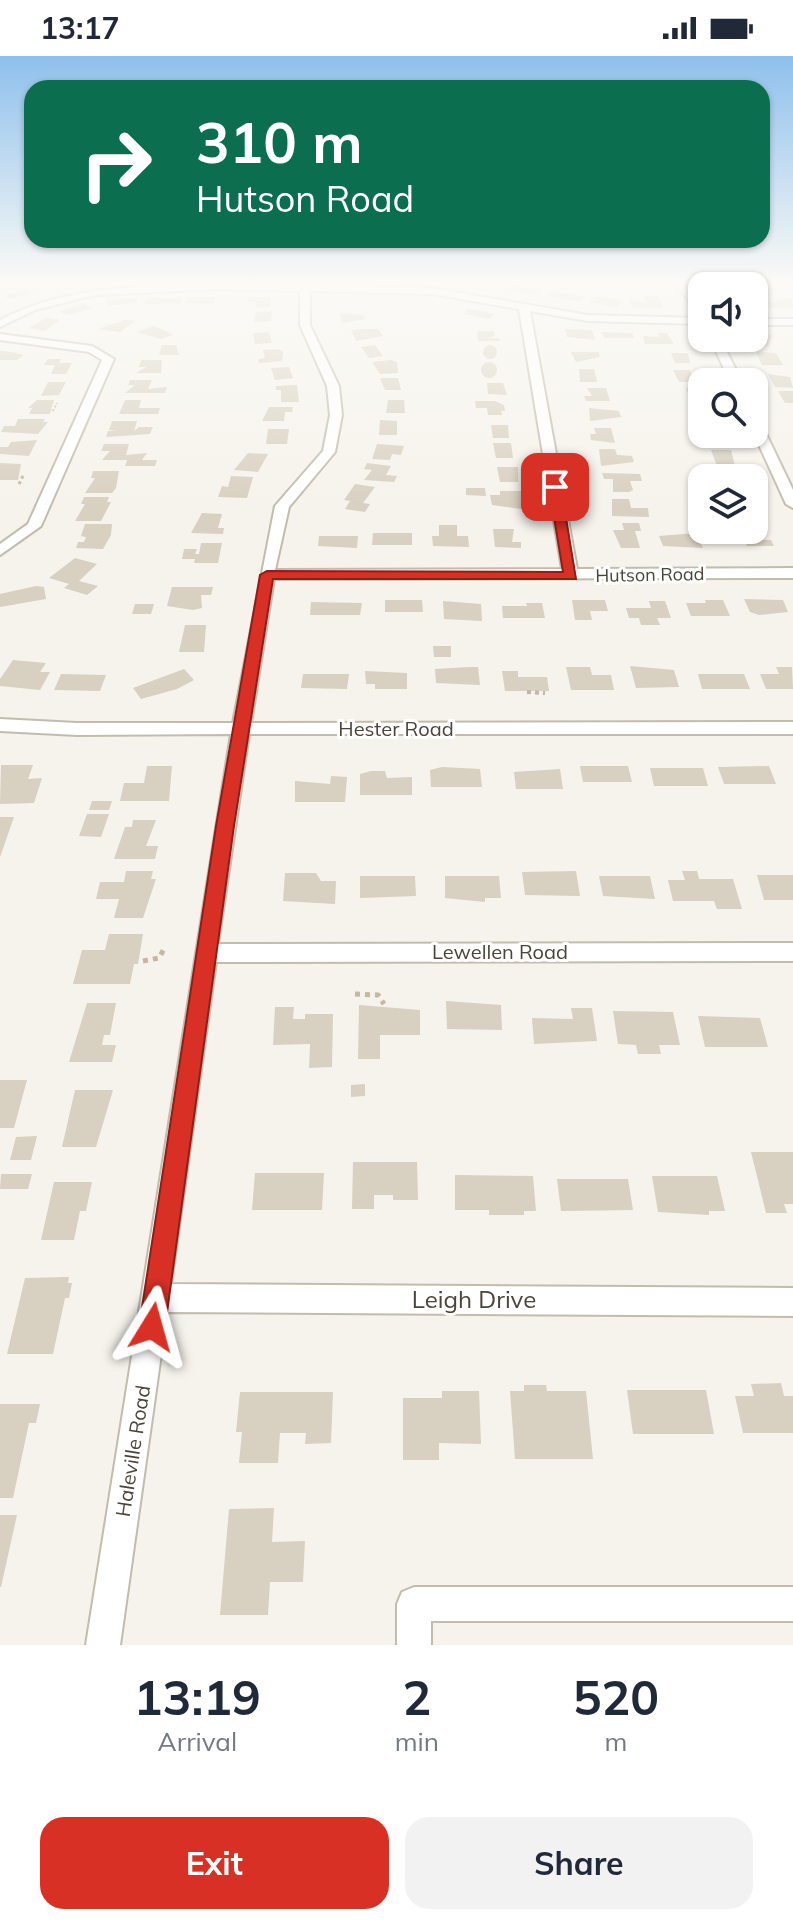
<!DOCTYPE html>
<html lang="en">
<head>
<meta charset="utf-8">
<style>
  body { margin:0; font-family:Mulish,sans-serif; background:#f2f2f3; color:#1f2937; height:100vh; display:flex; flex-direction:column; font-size:30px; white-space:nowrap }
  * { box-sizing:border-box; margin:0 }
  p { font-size:26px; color:#747a83 }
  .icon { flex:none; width:44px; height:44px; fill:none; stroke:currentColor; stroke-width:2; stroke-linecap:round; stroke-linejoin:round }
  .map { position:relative; height:1589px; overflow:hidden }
  .panel { display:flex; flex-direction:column; background:#fff; flex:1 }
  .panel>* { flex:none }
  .guide { position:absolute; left:24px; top:24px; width:746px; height:168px; border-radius:24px; box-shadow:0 2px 6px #0004; background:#0b6e4f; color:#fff; overflow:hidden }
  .tools { position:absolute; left:688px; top:216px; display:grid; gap:16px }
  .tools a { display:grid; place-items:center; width:80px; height:80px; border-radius:16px; background:#fff; box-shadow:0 2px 6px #0004; font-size:40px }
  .pin { position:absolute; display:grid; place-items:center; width:68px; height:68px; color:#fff; margin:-34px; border-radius:16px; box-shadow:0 4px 12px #0006 }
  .me { position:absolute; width:88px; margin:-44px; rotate:8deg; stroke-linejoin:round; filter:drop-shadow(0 0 6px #0008) }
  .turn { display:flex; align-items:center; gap:28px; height:168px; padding:0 40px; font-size:36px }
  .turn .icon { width:104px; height:104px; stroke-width:2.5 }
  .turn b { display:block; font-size:56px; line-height:68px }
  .eta { display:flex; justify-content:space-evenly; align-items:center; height:136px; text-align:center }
  .eta b { font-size:48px; font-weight:700; line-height:56px }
  .button { display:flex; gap:16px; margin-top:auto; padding:16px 40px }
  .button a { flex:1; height:92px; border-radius:24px; background:#d93025; color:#fff; font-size:32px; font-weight:700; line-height:92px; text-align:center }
  .button a+a { background:#f2f2f3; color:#1f2937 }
  .status { display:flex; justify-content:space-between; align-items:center; height:56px; padding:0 40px; background:#fff; direction:ltr }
  .status svg { height:22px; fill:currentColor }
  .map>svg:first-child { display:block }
  .building { fill:#d8d0c0 }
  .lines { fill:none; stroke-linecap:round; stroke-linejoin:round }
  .minor-casing { stroke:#c2bcad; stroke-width:4 }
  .path-far3 { stroke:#c5b89e; stroke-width:2; stroke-dasharray:2 2; stroke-linecap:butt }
  .path-far2 { stroke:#c5b89e; stroke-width:3; stroke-dasharray:3 3; stroke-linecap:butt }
  .path-far1 { stroke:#c5b89e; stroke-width:4; stroke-dasharray:4 4; stroke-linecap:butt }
  .path { stroke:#c5b89e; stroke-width:5; stroke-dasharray:5 5; stroke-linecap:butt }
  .minor { fill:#fff; fill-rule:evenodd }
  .route { fill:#d93025; stroke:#8d1f18; stroke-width:2 }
  .labels { text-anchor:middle; stroke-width:6; stroke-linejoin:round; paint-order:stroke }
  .far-street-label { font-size:18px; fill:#4b4539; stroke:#fff }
  .street-label { font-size:20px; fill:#4b4539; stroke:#fff }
  .near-street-label { font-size:24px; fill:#4b4539; stroke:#fff }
</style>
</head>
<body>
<div class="status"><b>13:17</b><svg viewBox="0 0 49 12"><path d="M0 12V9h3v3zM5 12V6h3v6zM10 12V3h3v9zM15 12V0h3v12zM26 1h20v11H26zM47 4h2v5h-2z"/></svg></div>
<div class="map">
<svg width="793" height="1589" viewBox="0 0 793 1589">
  <rect width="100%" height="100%" fill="#f6f3ec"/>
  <path class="building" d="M515,229l22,3 3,2 -5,5 -26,-5z
    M24,233l12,4 -26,6 -7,-3z
    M552,235l33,6 -6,5 -34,-6z
    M147,240l11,2h24l-2,6h-36z
    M643,240h16l4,12h-30l-4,-8 17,3z
    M204,241h12l-2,7 -29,-1 2,-5z
    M248,241h23l-1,10h-15l1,-5h-9z
    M595,241l20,2 6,3 -4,5 -28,-5z
    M126,242h11v5l-30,3v-5z
    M776,243h16l1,9h-22l-4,-6h11z
    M84,248l9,4 -26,7 -8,-4z
    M468,253l14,2 12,3 -5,5 -25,-5z
    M272,255l-1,10 -17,1 2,-10z
    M340,257l24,2 1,4 -23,4z
    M46,262l14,2 -16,11 -15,-3z
    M125,264l10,1 -15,11 -22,-3z
    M154,270l14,6 5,3 -12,4 -24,-7z
    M364,273h14l5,7 -27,5 -5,-11z
    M565,273l27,1 3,10 -28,-3z
    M477,275h17l1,5 -9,2h13l1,3h-22z
    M269,276l3,11 -17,1 -2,-11z
    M602,276l30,1 2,5h-30z
    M658,277h9l7,11h-29l-2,-8 16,1z
    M757,277l15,2 -4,12 -16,-2z
    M483 296a7 7 0 1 1 14 0a7 7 0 1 1-14 0Z
    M162,289h14l3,10h-20z
    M375,289l8,11 -14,2 -8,-11z
    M279,293l4,3 -1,9 -23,2 -1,-4 7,-1 -2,-8z
    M0,295l11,1 13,3 -7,5h-17z
    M571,296h28l1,5 -24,5z
    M756,296l20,1 7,12h-21z
    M671,297h17l2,10h-15z
    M48,303h13l-2,4h13l-6,11h-15l4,-9h-11z
    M141,304h21l-1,13h-25l10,-6h-7z
    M391,304l6,2 1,11 -18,1 -8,-12z
    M481 314a8 8 0 1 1 16 0a8 8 0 1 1-16 0Z
    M289,311l4,11 -18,2 -4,-12z
    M579,313h15l3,13h-17z
    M673,314h17l2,8 8,4h-21z
    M768,318l22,3 3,11 -18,-1z
    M380,322h18l3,12h-16z
    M130,324h22l-4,9 19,-2 -2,6h-40l10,-8h-7z
    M48,326h18l-7,13 -18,1z
    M487,327h16l4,12 -19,-1z
    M297,329l2,17h-18v-12h-5v-4z
    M587,332h19l4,13h-24l-2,-5h8z
    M686,332h16v13h-11z
    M778,335h15v12h-8z
    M37,344h17l-4,14h-21l3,-6h-4z
    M125,344h16l-2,8h21l-2,6h-39z
    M388,344h16l1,13h-19z
    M475,345h20l9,4 1,6h-4l1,4h-14l-1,-7h-11z
    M269,351h24l-1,5h-7l-1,9h-22z
    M589,352l30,3 2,6 -31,4z
    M18,363h27l-2,3h5l-10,12 -37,-2 3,-6h11z
    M380,364l17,1v14h-18z
    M112,365h25l-3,10 5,-4h14l-3,7 -44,3 2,-6h9l-8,-1z
    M491,369h17l1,13h-16z
    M594,372h17l4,15 -24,-3 -1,-6h6z
    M268,373h21l-2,15h-21z
    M695,373h7v5l22,4 2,5h-26z
    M37,384l-8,16 -29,-2v-7h8l3,-5z
    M493,387h18l2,15h-17z
    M104,388h25l-3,11 21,-2 -5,7h15l-2,6h-30l2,-6h-25l8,-9h-9z
    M377,388l27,2 -3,9 -9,-1 -2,6 -18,-1z
    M599,393h16l2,6 15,1 2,6 -33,4z
    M711,394h20l4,16h-18z
    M248,397l20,1 -10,18 -24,-2z
    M0,407l21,1 -3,16h-18z
    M367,407l24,3 -5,9 11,1 -3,6 -30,-2 8,-10 -8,-1z
    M497,411h21v15h-18z
    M93,415h26l-3,17 -4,5h-27l10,-15h-4z
    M602,417l38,1 2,7h-12l3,9 -4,2h-16v-13h-9z
    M231,420l22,1 -6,21 -29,-1 4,-11 6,1z
    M355,428l20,3 -12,16 7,1 -5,8 -20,-3 5,-8 -6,-1z
    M466,432h19l1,8 -20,-1z
    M500,435h22l-1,18 -29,-4 -2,-10h10z
    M84,441h25l-2,5h4l-10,19h-26l10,-17h-4z
    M612,443h17l2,9h17l1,9 -37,-1z
    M202,457l20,1 -4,14h6l-1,6 -32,-1z
    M622,467h17l2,8h-6l5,17h-19l-8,-18h11z
    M85,468h27l-1,11 -8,14 -27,-1 2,-6h6l2,-5 -5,-1z
    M439,469h18v11h11l1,11 -36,-1 -1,-10h7z
    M754,471h7l2,13h8l3,6h-27l-4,-9h-8l-3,-7z
    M493,473h21l-2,13h9v6l-26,-1z
    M373,477h39v12h-40z
    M696,477l7,15 -40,-2 -4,-10z
    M319,480h39l-1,12 -39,-2z
    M201,487h21l-4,20h-24l1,-4h-13l2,-10h13l-2,5h4z
    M75,502l22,6 -18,17 19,5 -11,9 -23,-7 5,-4 -20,-6z
    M36,530l8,1 2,12 -46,8v-13z
    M172,531h41l-2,8h-10l1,13 -9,2 -26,-4z
    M744,543l39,1 5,12 -29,3 -9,-3z
    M385,544h37l1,12h-38z
    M572,544h33l3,11h-18l2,9h-17z
    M705,544h18l7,16h-39l-5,-13h20z
    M443,545l38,3 1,17 -38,-2z
    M649,545h16l6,17h-14l3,7h-19l-2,-7h-10l-3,-10h25z
    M311,546l51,1 -2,12h-50z
    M526,547h16l3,15h-42l-1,-12h25z
    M135,548h19l-3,10h-19z
    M185,569h21l-2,27h-25z
    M433,590h18v11h-17z
    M13,604l33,3 -6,9h10l-10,18 -40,-4v-7z
    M630,610l44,4 5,17 -43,1z
    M468,611h10l2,18 -44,-2 -1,-14z
    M566,611h24l2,8h19l3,15h-43z
    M776,611h16l1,22h-27l-6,-15h19z
    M184,613l10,11 -17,9 -36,10 -8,-11z
    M365,615l42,2v16h-32v-5h-9z
    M502,615h16v6h29l2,14h-44z
    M61,618l45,1 -6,16 -46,-1z
    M303,618h46l-2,15 -46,-1z
    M698,618h46l6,15h-48z
    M1,709h32l-5,14 14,-1 -8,25 -34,1z
    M147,710h25l-3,35h-49l4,-18h20z
    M580,710h48l4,16h-49z
    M769,710l7,18h-52l-6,-17z
    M442,711l38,2 2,18h-51l-1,-17z
    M650,712h53l5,18h-54z
    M560,713l3,20h-47l-2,-17z
    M371,715h14l2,7 25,-1v18h-52v-21z
    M331,720l16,1 -2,25h-50v-21l35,3z
    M92,745h20l-3,9h-20z
    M87,758h22l-8,23 -22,-1z
    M0,761h14l-14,40z
    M133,764h23l-10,26h12l-3,13h-41l11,-32h7z
    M126,815h27l-2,8h5l-13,39h-29l5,-19h-23l4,-17h24z
    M576,815l4,25 -55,-1 -3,-23z
    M682,815h15l2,8h34l9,30h-25l-3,-8h-41l-5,-21h17z
    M285,817h31l5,8h15l-1,23 -52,-3z
    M757,819h36v25h-29z
    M360,820h55l1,20 -56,2z
    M445,820h54l2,22h-16v4l-40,-4z
    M599,820h51l5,23 -52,-3z
    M109,878h34l-5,30h-4l-4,20h-57l9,-34h23z
    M446,945l55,4 1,25 -55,-1z
    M87,947h29l-6,32h-6l-2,10h14l-4,17h-43z
    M359,949l61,5v25h-40v24h-22z
    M275,951h19l-1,12h12v-5h28l-1,53 -23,1 1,-24 -37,1z
    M571,952h21l5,33 -63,3 -2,-26 41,1z
    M613,955l60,1 7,33h-21l2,9h-23l-2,-9 -18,-1z
    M698,960l62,2 8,29h-63z
    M0,1024h27l-13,48h-14z
    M365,1028v12l-14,1v-12z
    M75,1034h38l-17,57h-34z
    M37,1080l-6,24h-21l6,-23z
    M751,1096h42v52h-9l3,9h-21z
    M353,1106h64l1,38h-25v-5h-19v14h-22z
    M255,1117h69l-2,37h-70z
    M1,1118h31l-4,15h-28z
    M455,1119l78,1 3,35h-12v4h-35v-5h-34z
    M652,1120h65l8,35h-16v4l-51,-3z
    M557,1123h71l5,31 -72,1z
    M54,1126h38l-6,29h-6l-6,29h-33z
    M69,1221l-1,6h4l-3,15h-4l-12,56h-46l18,-76z
    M781,1327l3,13h9v37h-50l-8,-37h19l-3,-12z
    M524,1329h22l1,6h39l7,68h-78l-5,-68h14z
    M627,1334h79l8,44h-81z
    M442,1335h37l2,53 -42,-1v17h-36v-62h39z
    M240,1336h93l-2,51 -26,1 1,-11h-26l-2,30h-39l3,-31h-6z
    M0,1348h40l-4,19h-7l-16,75h-13z
    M274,1452l-2,34 33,-1 -2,41h-33l-2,33h-48l9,-106z
    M0,1459h17l-16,72h-1z"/>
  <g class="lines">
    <g class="minor-casing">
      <path id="minor" d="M214,227l217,5 157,27 114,3v6l-114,-3 -58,-10 47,258 216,-1v10l-519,1 -23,144 542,-1v12h-544l-31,210 575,-1v18l-577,1 -45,322 622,4v28l-626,-4 -47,333h-34l145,-911 -154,1 -77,-4v-12l77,4h156l42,-217 48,-55 7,-36 -3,-29 -27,-61v-34l-82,-2 -123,6 -60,15 -35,17v-7c67,-35 140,-33 214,-37zM310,235l121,3 88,15 43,260 -287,1 14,-63 46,-55 7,-37 -3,-29 -29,-61z
        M674,227h10l18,23v10z
        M754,263h39v6h-39z
        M0,278l92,12 22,13 -73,167 -41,29v-11l28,-20 74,-164 -13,-8 -89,-12z
        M710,282h10l22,44h-12z
        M754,361l6,4 33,69v18l-7,-4 -32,-70z
        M414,1531h379v34h-362v24h-34v-41l5,-12z"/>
    </g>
    <path class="path-far3" d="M53,355l4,-8"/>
    <path class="path-far2" d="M19,428l5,-10"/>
    <path class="path-far1" d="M527,636l18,1"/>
    <path class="path" d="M143,905l16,-3 6,-11
      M355,938l23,1 6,9"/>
    <use href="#minor" class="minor"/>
  </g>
  <linearGradient id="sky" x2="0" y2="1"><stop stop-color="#8ec0ec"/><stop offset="0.5" stop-color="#fbfaf6"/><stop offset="1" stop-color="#fbfaf6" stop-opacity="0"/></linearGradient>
  <rect width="793" height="450" fill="url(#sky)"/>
  <path class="route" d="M555,427l6,4 15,92h-303l-39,247 -69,501 -4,10 -9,3 -9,-3 -4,-10 77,-501 44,-251 7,-4 296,1 -14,-85z"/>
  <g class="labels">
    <g class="far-street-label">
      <text transform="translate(650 519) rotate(-1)" y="6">Hutson Road</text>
    </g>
    <g class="street-label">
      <text x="396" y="680">Hester Road</text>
      <text x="500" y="903">Lewellen Road</text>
      <text transform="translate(133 1395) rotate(-81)" y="7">Haleville Road</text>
    </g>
    <g class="near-street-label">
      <text x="474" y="1252">Leigh Drive</text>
    </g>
  </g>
</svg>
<div class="tools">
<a><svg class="icon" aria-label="sound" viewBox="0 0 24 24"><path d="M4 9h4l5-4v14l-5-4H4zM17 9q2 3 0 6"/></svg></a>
<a><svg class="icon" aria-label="search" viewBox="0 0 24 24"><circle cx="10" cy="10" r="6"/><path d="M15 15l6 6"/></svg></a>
<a><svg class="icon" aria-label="layers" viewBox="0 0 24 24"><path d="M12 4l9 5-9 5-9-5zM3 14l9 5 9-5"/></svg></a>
</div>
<div class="pin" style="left:555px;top:431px;background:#d93025"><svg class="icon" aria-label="arrive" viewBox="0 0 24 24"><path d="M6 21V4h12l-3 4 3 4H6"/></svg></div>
<svg class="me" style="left:152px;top:1271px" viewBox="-20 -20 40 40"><path d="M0-17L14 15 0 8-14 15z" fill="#d93025" stroke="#fff" stroke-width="4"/></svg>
<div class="guide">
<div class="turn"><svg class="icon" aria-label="right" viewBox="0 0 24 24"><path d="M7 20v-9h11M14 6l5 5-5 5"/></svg><div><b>310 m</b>Hutson Road</div></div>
</div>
</div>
<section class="panel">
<div class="eta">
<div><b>13:19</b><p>Arrival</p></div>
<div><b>2</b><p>min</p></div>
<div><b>520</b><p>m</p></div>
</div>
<div class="button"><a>Exit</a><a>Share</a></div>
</section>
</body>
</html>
